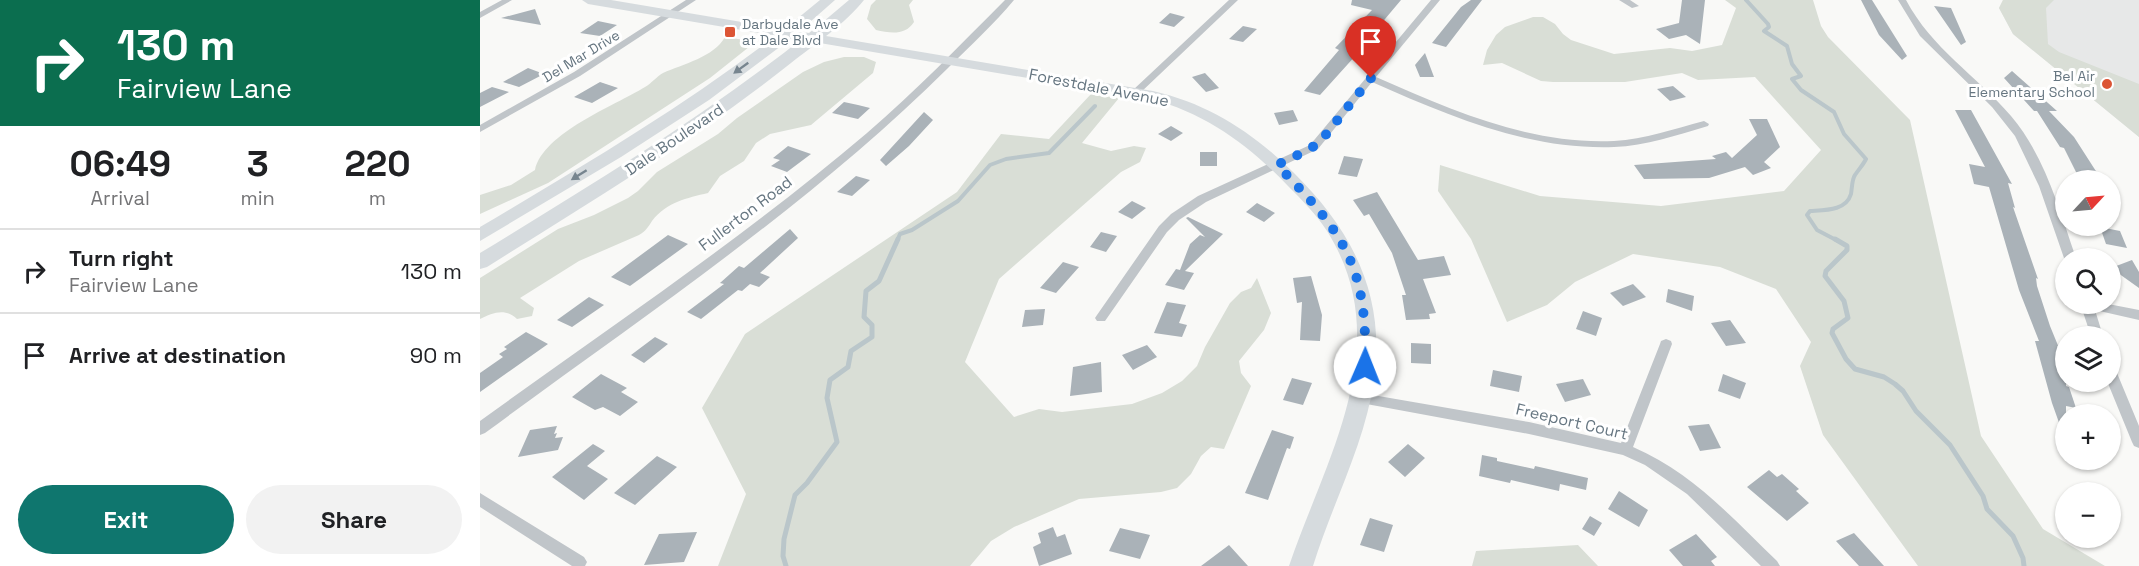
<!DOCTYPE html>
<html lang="en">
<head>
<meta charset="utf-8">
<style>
  body { margin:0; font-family:"Space Grotesk",sans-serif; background:#f2f2f2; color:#202124; height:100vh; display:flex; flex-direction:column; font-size:22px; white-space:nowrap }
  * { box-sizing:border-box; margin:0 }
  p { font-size:20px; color:#757577 }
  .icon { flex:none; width:33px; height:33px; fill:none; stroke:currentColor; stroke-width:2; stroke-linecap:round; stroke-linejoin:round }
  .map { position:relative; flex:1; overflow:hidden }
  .side { display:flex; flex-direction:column; background:#fff; width:480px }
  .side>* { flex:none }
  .top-card { background:#0b6e4f; color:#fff; overflow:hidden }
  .needle { width:39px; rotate:64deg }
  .controls { position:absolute; left:1575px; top:170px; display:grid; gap:12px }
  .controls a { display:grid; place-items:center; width:66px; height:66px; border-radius:50%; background:#fff; box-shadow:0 2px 4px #0004; font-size:30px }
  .pin { position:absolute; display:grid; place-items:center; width:51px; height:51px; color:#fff; margin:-62px -26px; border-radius:50% 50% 50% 0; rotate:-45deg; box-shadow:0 0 6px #0007 }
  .pin .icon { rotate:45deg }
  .me { position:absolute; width:66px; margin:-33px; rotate:1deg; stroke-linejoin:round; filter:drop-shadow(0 0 4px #0008) }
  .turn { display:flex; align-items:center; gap:21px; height:126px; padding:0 18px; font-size:27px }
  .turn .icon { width:78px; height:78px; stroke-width:2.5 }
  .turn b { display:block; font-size:42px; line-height:51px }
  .eta { display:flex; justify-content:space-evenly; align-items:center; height:102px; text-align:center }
  .eta b { font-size:36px; font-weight:700; line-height:42px }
  .primary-button { display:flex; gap:12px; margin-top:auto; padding:12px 18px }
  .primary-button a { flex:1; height:69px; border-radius:36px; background:#0f766e; color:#fff; font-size:24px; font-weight:700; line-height:69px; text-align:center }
  .primary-button a+a { background:#f2f2f2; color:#202124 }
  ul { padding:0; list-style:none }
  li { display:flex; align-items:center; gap:18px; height:84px; padding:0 18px; border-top:2px solid #e0e0e0 }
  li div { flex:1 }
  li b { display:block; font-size:22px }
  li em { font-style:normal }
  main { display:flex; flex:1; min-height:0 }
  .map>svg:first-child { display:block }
  .built { fill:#e7e8e8 }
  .green { fill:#d9ded6 }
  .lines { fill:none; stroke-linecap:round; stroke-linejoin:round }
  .stream-far1 { stroke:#bac6ca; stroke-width:4 }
  .stream { stroke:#bac6ca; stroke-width:5 }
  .building { fill:#aab2b8 }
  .street { fill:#c0c5c9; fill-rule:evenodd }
  .secondary { fill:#d6dbde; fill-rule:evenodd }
  .primary { fill:#d6dbde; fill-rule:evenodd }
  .oneway { fill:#77858f }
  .route { stroke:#1a73e8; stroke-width:10; stroke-dasharray:0 18 }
  .poi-dot { fill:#dc5535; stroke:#fff; stroke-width:2 }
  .labels { text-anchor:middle; stroke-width:6; stroke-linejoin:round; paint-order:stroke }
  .far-poi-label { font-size:14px; fill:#667681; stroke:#fff; text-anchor:start }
  .far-street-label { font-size:14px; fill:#667681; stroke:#fff }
  .street-label { font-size:16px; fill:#667681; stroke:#fff }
</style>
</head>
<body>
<main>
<section class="side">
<div class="top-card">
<div class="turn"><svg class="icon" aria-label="right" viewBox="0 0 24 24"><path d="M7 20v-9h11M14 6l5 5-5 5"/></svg><div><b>130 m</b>Fairview Lane</div></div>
</div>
<div class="eta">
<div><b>06:49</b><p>Arrival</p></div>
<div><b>3</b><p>min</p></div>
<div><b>220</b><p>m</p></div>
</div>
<ul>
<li><svg class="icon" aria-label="right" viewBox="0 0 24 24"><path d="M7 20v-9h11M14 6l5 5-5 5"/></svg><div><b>Turn right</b><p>Fairview Lane</p></div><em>130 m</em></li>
<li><svg class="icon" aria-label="arrive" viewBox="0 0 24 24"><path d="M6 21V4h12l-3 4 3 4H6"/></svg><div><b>Arrive at destination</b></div><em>90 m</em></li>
</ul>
<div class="primary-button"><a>Exit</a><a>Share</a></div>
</section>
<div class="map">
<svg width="1659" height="566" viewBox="0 0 1659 566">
  <rect width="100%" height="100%" fill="#f9f9f7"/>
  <path class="built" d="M1523,0h136v137l-126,-103 -14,-26z"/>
  <path class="green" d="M396,0h37l-4,5 5,17c-9,14 -24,11 -38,8l-9,-11 4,-14z
    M1245,0h88l8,26 7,11 82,83 71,316 62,93 62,37h-187l-95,-131 -23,-69 11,-24 -35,-53 -56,-22 -87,-13 -58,28 -28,23 -40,17 -36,-83 -33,-48 2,-26 100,31 121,10 123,-15 37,-41 -66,-73 -57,3 -16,-7 -57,9h-72l-12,-1 -39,-18 -19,2 4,-15 9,-15 9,-8 28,-10h10l12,7 8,10 8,6 43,14 56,-6 22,3 30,-6 14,-37z
    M1523,0h51l-8,8 2,36 11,8 80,32v53l-126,-103 -14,-26z
    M245,37l26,4 -2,6 -39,31 -162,105 -68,31v-19l31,-10 24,-15c8,-37 79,-64 110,-83 7,-4 11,-10 18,-14 20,-9 51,-16 62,-36z
    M364,57h20l12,5 -3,11 -62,52 -41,9 -14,9 -12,18 -24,15 -12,17c-21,5 -41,9 -56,28 -4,6 -6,10 -13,14l-60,26 -59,37 14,10 -2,8 -15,3c-11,-11 -24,-7 -37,0v-41l78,-49 36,-14 34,-17 10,-7 19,-19 61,-38 19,-16 66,-46 21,-10z
    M611,94l28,4 -37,45 29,8 23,-5 12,2 -6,14 -19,10 -122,107 -34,83 49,55 25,-8 23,3 70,-8 30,-11 20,-12 15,-15 8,-19 25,-44 11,-11 10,-4 6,-10 14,35 -7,17 -25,31 2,12 10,13 -27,63 -13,-2 -10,9 -10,18 -14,14 -16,4 -82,7 -65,28 -23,14 -21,25h-252l28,-72 -44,-86 43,-74 212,-142 44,-58 48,5z
    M1098,545l20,21h-126l4,-15z"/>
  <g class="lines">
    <path class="stream-far1" d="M1266,0l22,24 1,3 -5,4 23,15 5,18 9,12 -9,3 9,11 33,22 10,22 22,25c-3,6 -7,10 -11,16 -3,4 -3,13 -4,19 -5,17 -26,16 -41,17l-3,4 10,15 21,11
      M417,241l3,-7 12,-4 46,-29 32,-36 16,-6 43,-6 46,-47"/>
    <path class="stream" d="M1355,239l12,7v4l-21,21 -1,5 19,25 4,17 -15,11 -1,4 14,26 9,10 29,8 11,7 8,7 13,20 34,34 33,51 4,13 26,27 10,22 1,8
      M306,566l-3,-10 1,-17 11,-44 12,-12 30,-41 -10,-44 3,-18 18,-13 3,-16 21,-14v-12l-8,-8 2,-26 13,-10 19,-42"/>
  </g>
  <path class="building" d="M872,0h49l-37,44h2l-46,51 -16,-4 35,-41 -4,-2 37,-38 -21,-5z
    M991,0h11l-36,47 -14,-4 29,-36z
    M1202,0h23l-5,44 -14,-9 -17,4 -13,-10 23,-6z
    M1381,0h11l35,56 -5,4 -23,-25z
    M1454,6l17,2 15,34 -5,3z
    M55,9l6,16 -40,-7z
    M690,13l15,4 -11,10 -15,-4z
    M118,21l19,4 -17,11 -20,-3z
    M763,26l14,3 -14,13 -14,-3z
    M945,53l9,24h-14l-5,-12z
    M48,68l16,6 -25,13 -16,-5z
    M1532,71l45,40h-8l25,26 27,42 -23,-3 -14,-28 -4,-1 -23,-36h-3l-30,-33z
    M725,73l14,15 -13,4 -14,-15z
    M120,82l18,6 -26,15 -18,-6z
    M1193,86l13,11 -16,4 -13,-12z
    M12,87l17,5 -29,15v-14z
    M364,102l14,3 12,3 -12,11 -26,-6z
    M813,110l5,11 -19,4 -5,-12z
    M1475,110h16l41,74 -4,-1 7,25 -2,-1 25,72 -2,-1 1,8 13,40 16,39v21l3,1 7,21 -10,-2v25h-4l-10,-28 -17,-62h4l-20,-51 -30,-103 -15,-3 -5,-20 16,3z
    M444,112l9,8 -24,26 -23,20 -6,-6z
    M1269,119h18l13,28 -16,15 7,6 -18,7 -8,-8 -36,11 -65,1 -10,-14 82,-6 -4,-3 14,-4 6,6 25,-23z
    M691,126l12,7 -12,8 -13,-7z
    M308,146l23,8 -24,18 -16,-6 9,-6 -7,-2z
    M720,152h17v14h-17z
    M864,156l19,3 -6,18 -19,-3z
    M376,176l14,4 -18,16 -15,-4z
    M897,192l41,68 26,-4 7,19 -28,4 13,34 -7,1 1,5 -24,1 -4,-25h4l-14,-42 -23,-39 -5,2 -11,-16z
    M652,201l14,7 -14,11 -14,-7z
    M777,203l18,10 -11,9 -18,-10z
    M708,217l35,17 -38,37 9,2 -10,17 -19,-5 11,-16 4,1 10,-26 10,-9 5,2 -19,-19z
    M1620,227l20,4 7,17 -21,-4z
    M310,229l8,9 -38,35 10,4 -11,10 -9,-3 -8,7 -4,-1 -37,29 -14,-7 37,-28 -4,-1 19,-17 5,2z
    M621,232l16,4 -11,16 -16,-5z
    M188,235l20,9 -58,42 -19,-9z
    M1652,260l7,12v16l-28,-20z
    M583,262l16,5 -23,26 -16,-5z
    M831,276l11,39 -2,26 -20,-1 2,-38 -5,1 -4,-25z
    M1153,284l13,13 -23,9 -13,-13z
    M1188,289l26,7 -2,15 -26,-9z
    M109,297l15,8 -32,22 -15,-7z
    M687,302l19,3 -7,18 8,2 -5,12 -28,-4z
    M565,309l-2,16 -21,2 3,-17z
    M1103,311l19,7 -6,18 -20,-7z
    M1250,320l16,23 -20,3 -15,-23z
    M46,332l22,12 -68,48v-19l23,-16 -4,-3 8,-5 -3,-2z
    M175,337l13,7 -24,19 -13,-8z
    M931,343l20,1v20l-20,-1z
    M667,345l10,12 -24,13 -11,-15z
    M621,362l1,30 -32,4 3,-29z
    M1013,370l29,6 -3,16 -29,-6z
    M121,374l26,14 -6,4 17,10 -18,14 -17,-9 -8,3 -23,-13z
    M1243,374l23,9 -6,16 -22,-8z
    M812,378l20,5 -9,22 -20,-5z
    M1103,379l8,16 -26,7 -9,-18z
    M1229,424l12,24 -21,3 -12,-25z
    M77,426l-3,8 3,-1 -2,5 8,-1 -5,13 -40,7 12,-27z
    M792,430l22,7 -4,12 -3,-1 -19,52 -23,-7z
    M113,444l12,7 -18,15 21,13 -24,21 -32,-23z
    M928,444l17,14 -20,19 -17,-15z
    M1002,455l15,3v3l37,8 1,-3 53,12 -2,12 -26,-6 -1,7 -48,-11 -1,3 -31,-7z
    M177,456l20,11 -42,38 -21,-12z
    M1289,470l8,7 5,-3 17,15 -3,2 13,12 -22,18 -40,-34z
    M1139,491l29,19 -9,17 -31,-18z
    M1110,516l12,7 -8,13 -12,-7z
    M890,518l23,7 -9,27 -24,-7z
    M573,527l4,10 8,-3 7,20 -33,12 -6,-19 8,-4 -3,-10z
    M640,528l30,7 -10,24 -31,-8z
    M217,532l-13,30 -40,3 15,-31z
    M1374,533l30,33h-25l-23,-25z
    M1216,534l21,23 -6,4 4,5h-32l-14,-16z
    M749,545l19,21h-47z"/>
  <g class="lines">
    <path class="street" d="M22,0h10l-32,18v-6z
      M206,0h10l-116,76 -100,56v-7l94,-53z
      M525,0h9c-20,24 -44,46 -66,68 -140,139 -306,249 -463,365l-5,2v-14c130,-94 265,-184 387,-288 49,-42 93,-88 138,-133z
      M749,0h9l-99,94h-6v-4z
      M951,0h9l-64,77c76,33 153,68 238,64 31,-2 60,-12 90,-20l5,3 -1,2c-31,9 -62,20 -94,21 -86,3 -165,-31 -242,-65l-54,67 -112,53 -27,18 -12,12 -62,89h-8l-2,-3 2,-3 62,-89 12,-12 27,-18 112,-51z
      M1139,0h11l9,6 -7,2z
      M1418,0h8c26,49 70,75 105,116 34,40 48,93 65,142h-10v2l-2,-2 -25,-72 -24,-50 -23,-29 -72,-71z
      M1600,303h23l36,7v10l-44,-10 8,26h-12z
      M1186,339l5,2 1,3 -39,103c60,26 98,70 144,114l3,5h-19l-74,-72 -42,-29 -22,-10 -94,-21 -168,-31 -5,-1 -2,-4 2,-4 5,-1 168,29 92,21 39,-99 1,-3z
      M1630,368l5,1 2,4 22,53v22l-5,-2 -2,-4 -25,-61h3z
      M0,493l104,64 3,5 -2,4h-13l-92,-59z"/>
    <path class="secondary" d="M102,0h29l542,91c56,13 99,41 140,81 59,58 93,123 81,208 -9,64 -42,124 -61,186h-24c37,-109 109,-222 38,-335 -11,-17 -25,-31 -39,-45 -39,-41 -82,-72 -136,-87l-564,-95z"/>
    <path class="primary" d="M340,0h15l-42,37 -84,63 -88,57 -141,84v-14c118,-70 235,-139 340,-227z
      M369,0h15c-18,23 -50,45 -73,63 -95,76 -201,139 -304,204l-7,2v-16c128,-78 255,-155 369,-253z"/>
  </g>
  <defs><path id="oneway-solid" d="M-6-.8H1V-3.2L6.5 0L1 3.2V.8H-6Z" transform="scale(1.5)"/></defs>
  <g class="oneway">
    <use href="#oneway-solid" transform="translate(261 68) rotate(144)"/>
    <use href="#oneway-solid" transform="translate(99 175) rotate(148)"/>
  </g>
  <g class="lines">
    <path class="route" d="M885,367c3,-100 -20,-133 -88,-202l31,-15 12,-8 51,-64"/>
  </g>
  <g class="poi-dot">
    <rect x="244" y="26" width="12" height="12" rx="3"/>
    <circle cx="1627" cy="84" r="6"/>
  </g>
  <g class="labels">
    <g class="far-poi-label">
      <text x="262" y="29">Darbydale Ave<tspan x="262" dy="16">at Dale Blvd</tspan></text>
      <text x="1615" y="81" text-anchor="end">Bel Air<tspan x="1615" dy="16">Elementary School</tspan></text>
    </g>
    <g class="far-street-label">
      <text transform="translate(101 56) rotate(-31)" y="5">Del Mar Drive</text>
    </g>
    <g class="street-label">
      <text transform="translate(619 87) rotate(11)" y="6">Forestdale Avenue</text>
      <text transform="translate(194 139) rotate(-34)" y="6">Dale Boulevard</text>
      <text transform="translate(265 213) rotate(-37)" y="6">Fullerton Road</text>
      <text transform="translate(1092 421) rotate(13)" y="6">Freeport Court</text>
    </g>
  </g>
</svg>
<div class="controls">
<a><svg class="needle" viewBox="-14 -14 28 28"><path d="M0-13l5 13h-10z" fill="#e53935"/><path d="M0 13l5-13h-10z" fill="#757577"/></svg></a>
<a><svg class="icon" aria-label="search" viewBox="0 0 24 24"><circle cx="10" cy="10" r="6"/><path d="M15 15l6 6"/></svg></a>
<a><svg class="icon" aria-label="layers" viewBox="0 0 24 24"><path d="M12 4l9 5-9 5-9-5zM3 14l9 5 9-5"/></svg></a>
<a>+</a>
<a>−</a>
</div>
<div class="pin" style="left:891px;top:78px;background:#d93025"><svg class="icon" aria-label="arrive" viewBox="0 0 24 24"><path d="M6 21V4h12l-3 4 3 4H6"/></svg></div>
<svg class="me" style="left:885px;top:367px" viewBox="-20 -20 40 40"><circle r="19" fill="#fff"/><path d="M0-13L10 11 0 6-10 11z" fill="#1a73e8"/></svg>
</div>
</main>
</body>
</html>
